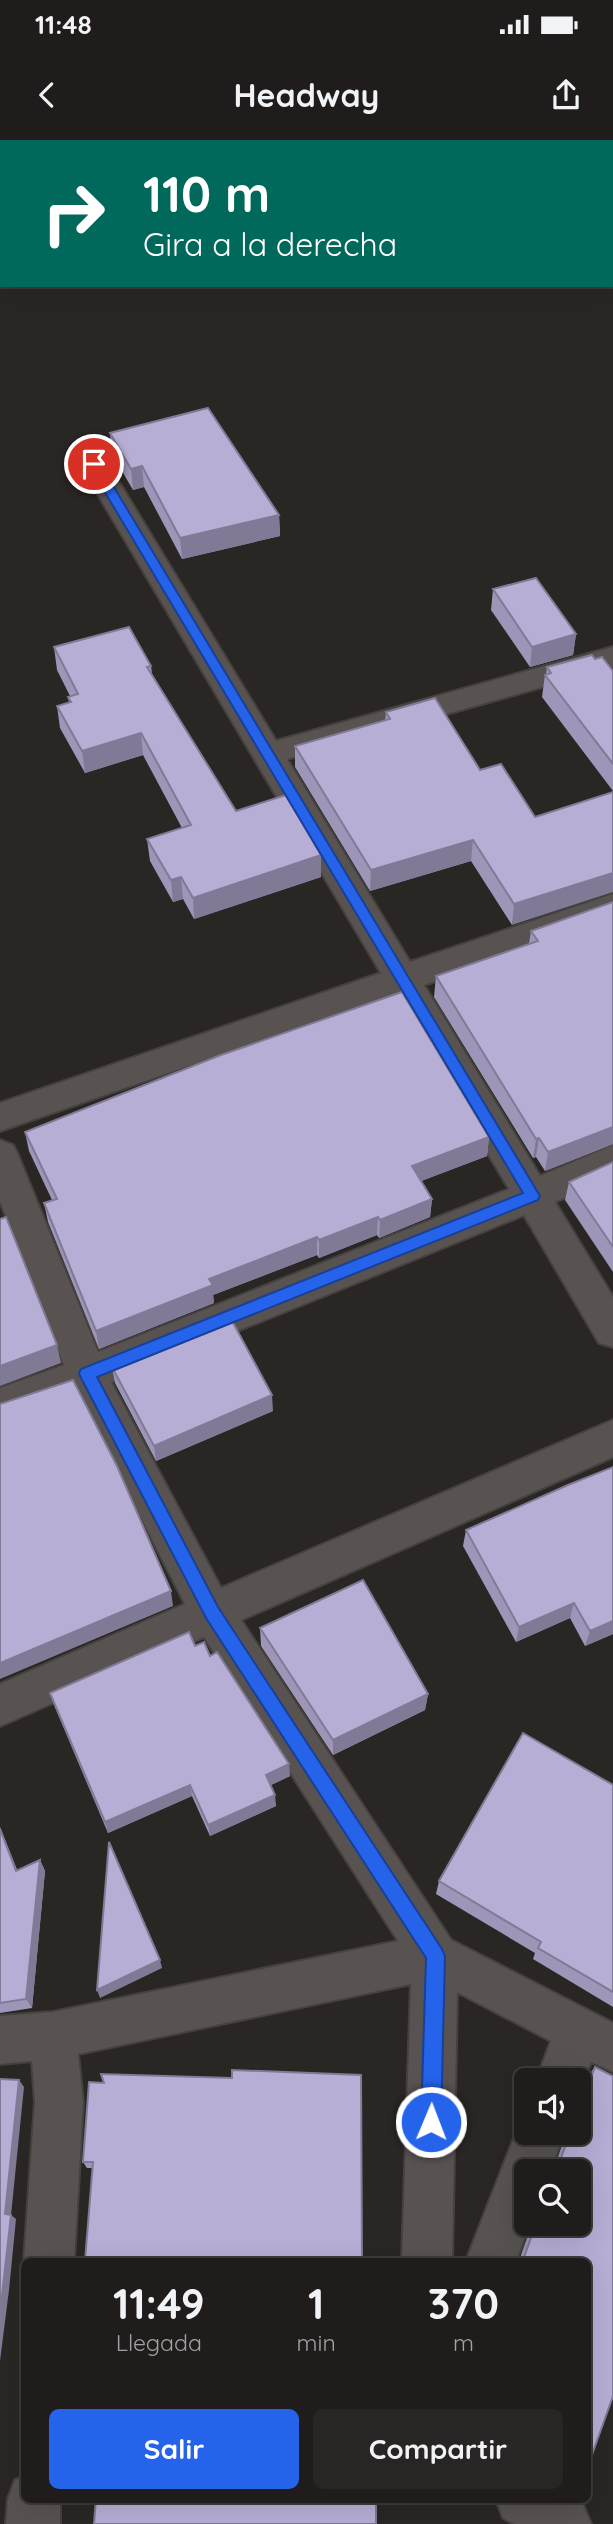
<!DOCTYPE html>
<html lang="es">
<head>
<meta charset="utf-8">
<style>
  body { margin:0; font-family:Quicksand,sans-serif; background:#282524; color:#f1f3f6; height:100vh; display:flex; flex-direction:column; font-size:26px; white-space:nowrap }
  * { box-sizing:border-box; margin:0 }
  p { font-size:23px; color:#a2a1a3 }
  .icon { flex:none; width:38px; height:38px; fill:none; stroke:currentColor; stroke-width:2; stroke-linecap:round; stroke-linejoin:round }
  .map { position:relative; flex:1; overflow:hidden }
  .drawer { position:absolute; left:21px; top:2118px; width:570px; height:245px; display:flex; flex-direction:column; background:#201c1b; border-radius:10px; box-shadow:0 7px 28px #0002,0 0 0 2px #3d3a3a }
  .drawer>* { flex:none }
  .hud { position:absolute; left:0px; top:0px; width:614px; height:147px; box-shadow:0 7px 28px #0002,0 0 0 2px #3d3a3a; background:#00695c; color:#fff; overflow:hidden }
  .tools { position:absolute; left:514px; top:1928px; display:grid; gap:14px }
  .tools a { display:grid; place-items:center; width:77px; height:77px; border-radius:10px; background:#201c1b; box-shadow:0 7px 28px #0002,0 0 0 2px #3d3a3a; font-size:35px }
  .pin { position:absolute; display:grid; place-items:center; width:60px; height:60px; color:#fff; margin:-30px; border:4px solid #fff; border-radius:50%; box-shadow:0 2px 7px #0007 }
  .me { position:absolute; width:77px; margin:-38px; rotate:1deg; stroke-linejoin:round; filter:drop-shadow(0 0 5px #0008) }
  .turn { display:flex; align-items:center; gap:24px; height:147px; padding:0 28px; font-size:32px }
  .turn .icon { width:91px; height:91px; stroke-width:2.5 }
  .turn b { display:block; font-size:49px; line-height:60px }
  .eta { display:flex; justify-content:space-evenly; align-items:center; height:119px; text-align:center }
  .eta b { font-size:42px; font-weight:800; line-height:49px }
  .primary-button { display:flex; gap:14px; margin-top:auto; padding:14px 28px }
  .primary-button a { flex:1; height:80px; border-radius:10px; background:#2563eb; color:#fff; font-size:28px; font-weight:800; line-height:80px; text-align:center }
  .primary-button a+a { background:#282524; color:#f1f3f6 }
  .status { display:flex; justify-content:space-between; align-items:center; height:49px; padding:0 35px; background:#201c1b; direction:ltr }
  .status svg { height:19px; fill:currentColor }
  header { display:flex; justify-content:space-between; align-items:center; height:91px; padding:0 28px; background:#201c1b; font-size:32px; font-weight:800 }
  .map>svg:first-child { display:block }
  .lines { fill:none; stroke-linecap:round; stroke-linejoin:round }
  .stream { fill:#021a22; fill-rule:evenodd }
  .minor-casing { stroke:#45413f; stroke-width:4 }
  .minor { fill:#585351; fill-rule:evenodd }
  .wall { fill:#9d96b8 }
  .shaded-wall { fill:#807a96 }
  .building { fill:#b7aed6; stroke:#807a96; stroke-width:2 }
  .route { fill:#2563eb; stroke:#184099; stroke-width:2 }
</style>
</head>
<body>
<div class="status"><b>11:48</b><svg viewBox="0 0 49 12"><path d="M0 12V9h3v3zM5 12V6h3v6zM10 12V3h3v9zM15 12V0h3v12zM26 1h20v11H26zM47 4h2v5h-2z"/></svg></div>
<header><svg class="icon" aria-label="back" viewBox="0 0 24 24"><path d="M15 5l-7 7 7 7"/></svg>Headway<svg class="icon" aria-label="share" viewBox="0 0 24 24"><path d="M12 15V3M7 8l5-5 5 5M5 13v7h14v-7"/></svg></header>
<div class="map">
<svg width="613" height="2384" viewBox="0 0 613 2384">
  <rect width="100%" height="100%" fill="#2a2624"/>
  <g class="lines">
    <path class="stream" d="M549,0h13l1,2h-13z
      M612,17h1v6h-1z"/>
    <g class="minor-casing">
      <path id="minor" d="M94,315l10,3 4,6 168,277 337,-94v20l-326,92 123,203 203,-68v25l-189,66 116,191 73,-31v31l-58,26 58,95v50l-14,-4 -75,-128 -413,167 110,206 392,-168v37l-372,163 210,320 162,83v49l-22,-10 -12,30v-11h-43l15,-40 -94,-49 -5,269h-50l9,-277 -333,70 5,48 -9,159h-50l11,-159 -3,-41 -32,3v-48l53,-4 345,-71 -194,-304 -204,89v-42l185,-80 -107,-210 -78,28v-34l64,-23 -64,-164v-61l13,5 5,10 80,197 411,-163 -115,-194 -394,136v-28l381,-130 -301,-509 4,-6z
        M527,1974v19h37l-14,39h-23v52h3l-14,37h-50l50,-128 7,-17z
        M24,2337v22h36v25h-54l2,-25 7,-19z
        M496,2359h76l11,6 8,19h-77l-11,-6z"/>
    </g>
    <use href="#minor" class="minor"/>
  </g>
  <path class="wall" d="M110,293l169,82 1,21 -98,23 -38,-72 -11,3 -21,-36z
    M493,449l83,45 -3,21 -43,12 -39,-57z
    M54,507l97,19 1,8 84,137 85,44v22l-127,42 -11,-20 -10,3 -23,-41 -3,-22 35,-11 -39,-73 -58,18 -25,-45 -3,-22 12,-4 -1,-5 2,-1 -13,-26z
    M595,519l18,12v120l-71,-94 3,-22h1l1,-8z
    M386,572l94,58 55,47 -23,108 -41,-64 -101,30 -75,-124v-21l90,-25z
    M613,762v242l-68,27 -9,-14 -3,1 -99,-161 2,-21 93,-32 2,-13z
    M25,992l464,5 -2,19 -66,25 11,18 -2,18 -51,21 -2,-3 -58,23 -2,-3 -104,40 1,8 -115,46 -51,-127 -4,-19 8,-3 -23,-49z
    M613,1022v110l-48,-72 4,-18z
    M112,1227l161,44 -117,50 -41,-78z
    M613,1327v167l-28,12 -15,-28 -54,24 -53,-96 3,-16z
    M260,1488l168,66 -3,16 -92,45 -72,-109z
    M195,1506l15,10 80,120 -19,9 5,21 -66,30 -18,-40 -84,37 -54,-128 -4,-12z
    M613,1645v222l-80,-48 2,-6 -99,-59 3,-13z
    M0,1687l17,43 23,-10 5,11 -13,137 -32,5z
    M595,1927l-7,194h-78l3,-2 7,-1 12,-34h47v-52h-39l4,-4 11,-2 11,-33h13v-52h-4l5,-6 4,10 4,-9z
    M361,1935l-268,93h-6l-4,-6 21,-79z"/>
  <path class="shaded-wall" d="M142,326l2,21 -11,3 -2,-21z
    M279,375l1,21 -98,23 -2,-21z
    M576,494l-3,21 -43,12 2,-20z
    M141,593l2,22 -58,18 -3,-22z
    M473,700l-2,21 -101,30 1,-21z
    M321,715v22l-127,42 -1,-21z
    M613,733v19l-101,33 2,-21z
    M181,737l2,22 -10,3 -2,-22z
    M613,987v17l-68,27 3,-19z
    M489,997l-2,19 -76,29 1,-19z
    M539,998l-3,19 -3,1 3,-19z
    M432,1059l-2,18 -51,21 1,-18z
    M378,1077l-1,18 -58,23v-18z
    M317,1097v18l-104,40 1,8 -115,46 -3,-18 113,-52z
    M57,1205l4,18 -61,23v-20z
    M272,1255l1,16 -117,50 -2,-15z
    M171,1451l2,15 -173,73v-16z
    M574,1463l-4,15 -54,24 3,-15z
    M613,1481v13l-28,12 5,-15z
    M428,1554l-3,16 -92,45v-15z
    M289,1624l1,12 -23,11 -1,-12z
    M190,1645l2,11 -84,37 -3,-11z
    M275,1655l1,11 -66,30 -2,-11z
    M0,1687l22,55 -6,-11 -16,-42z
    M40,1720l5,11 -13,137 -6,-9z
    M160,1820l2,8 -62,30 -3,-8z
    M19,1940l5,7 -13,128 5,4 -7,71 -9,71v-48l5,-99z"/>
  <path class="building" d="M208,268l71,107 -99,23 -38,-72 -11,3 -21,-36z
    M536,438l40,56 -44,13 -39,-58z
    M129,487l22,39 -4,1 89,144 50,-16 35,60 -128,43 -12,-21 -10,3 -24,-41 44,-14 -50,-92 -59,18 -25,-45 14,-4 -3,-5 10,-3 -24,-47z
    M592,515l3,4 7,-2 11,14v93l-68,-89 6,-2 -4,-6z
    M435,558l45,72 21,-6 34,53 78,-25v81l-99,31 -41,-64 -102,30 -76,-124 95,-27 -4,-7z
    M613,762v225l-65,25 -9,-14 -3,1 -100,-163 102,-35 -7,-10z
    M402,852l87,145 -77,29 20,33 -52,21 -2,-3 -59,23 -2,-3 -108,42 4,6 -117,46 -52,-128 13,-4 -32,-67 196,-77z
    M613,1022v85l-44,-65z
    M6,1077l51,128 -57,21v-147z
    M231,1179l41,76 -118,51 -42,-79z
    M73,1240l44,86 54,125 -171,72v-259z
    M613,1327v154l-23,10 -16,-28 -55,24 -53,-97 102,-45z
    M363,1440l65,114 -95,46 -73,-112z
    M189,1492l6,14 9,-4 6,14 7,-4 72,112 -23,11 9,20 -67,30 -18,-40 -85,37 -55,-129z
    M523,1593l90,52v207l-75,-44 3,-6 -102,-61z
    M0,1689l16,42 24,-11 -14,139 -26,4z
    M109,1702l51,118 -63,30z
    M595,1927l18,9v320l-25,70v-205h-76l1,-2 11,-2 12,-33h43v-52h-37l2,-4 14,-2 12,-33h9v-52h-2l3,-6h3v10l4,1z
    M232,1930l129,5 1,186h-277l8,-99h-10l6,-80 15,1 -3,-9 131,4z
    M0,1939l19,1 -14,134 6,1 -11,98z
    M96,2359h280v25h-282z"/>
  <path class="route" d="M94,321l6,3 440,732 -2,4 -441,177 121,230 224,342 3,7 -4,166 -3,7 -7,3 -7,-3 -3,-7 5,-164 -220,-340 -127,-244 2,-5 442,-176 -435,-729z"/>
</svg>
<div class="tools">
<a><svg class="icon" aria-label="sound" viewBox="0 0 24 24"><path d="M4 9h4l5-4v14l-5-4H4zM17 9q2 3 0 6"/></svg></a>
<a><svg class="icon" aria-label="search" viewBox="0 0 24 24"><circle cx="10" cy="10" r="6"/><path d="M15 15l6 6"/></svg></a>
</div>
<div class="pin" style="left:94px;top:324px;background:#d93025"><svg class="icon" aria-label="arrive" viewBox="0 0 24 24"><path d="M6 21V4h12l-3 4 3 4H6"/></svg></div>
<svg class="me" style="left:431px;top:1982px" viewBox="-20 -20 40 40"><circle r="17" fill="#2563eb" stroke="#fff" stroke-width="3"/><path d="M0-11L8 9 0 5-8 9z" fill="#fff"/></svg>
<div class="hud">
<div class="turn"><svg class="icon" aria-label="right" viewBox="0 0 24 24"><path d="M7 20v-9h11M14 6l5 5-5 5"/></svg><div><b>110 m</b>Gira a la derecha</div></div>
</div>
<section class="drawer">
<div class="eta">
<div><b>11:49</b><p>Llegada</p></div>
<div><b>1</b><p>min</p></div>
<div><b>370</b><p>m</p></div>
</div>
<div class="primary-button"><a>Salir</a><a>Compartir</a></div>
</section>
</div>
</body>
</html>
